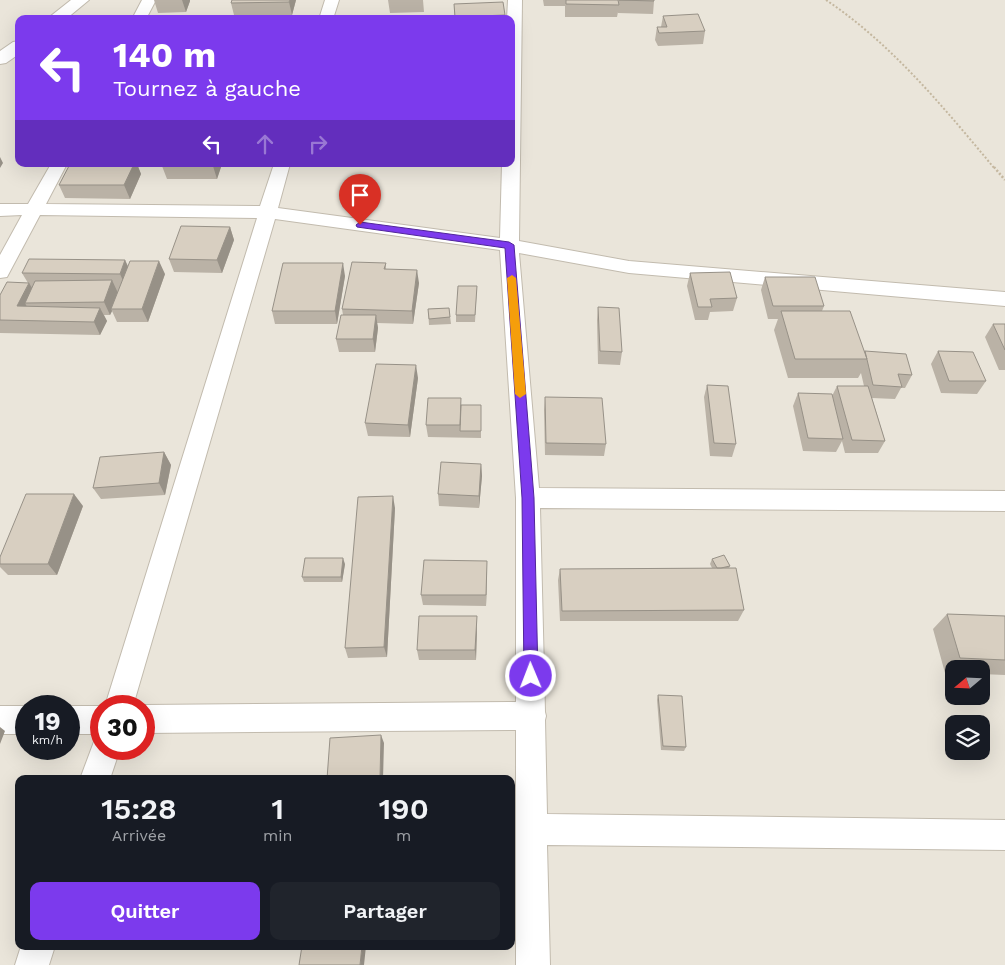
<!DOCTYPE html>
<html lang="fr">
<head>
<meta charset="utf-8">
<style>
  body { margin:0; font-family:"Work Sans",sans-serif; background:#20242c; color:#f1f3f6; height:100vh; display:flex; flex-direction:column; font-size:19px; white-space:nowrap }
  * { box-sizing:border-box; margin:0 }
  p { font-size:16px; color:#9ea1a6 }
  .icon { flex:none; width:28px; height:28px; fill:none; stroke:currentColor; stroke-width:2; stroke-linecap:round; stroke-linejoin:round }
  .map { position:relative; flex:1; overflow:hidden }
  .details { position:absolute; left:15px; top:775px; width:500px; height:175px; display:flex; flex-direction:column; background:#171b24; border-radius:10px; box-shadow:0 5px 20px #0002 }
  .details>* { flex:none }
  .top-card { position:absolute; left:15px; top:15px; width:500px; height:152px; border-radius:10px; box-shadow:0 5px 20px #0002; background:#7c3aed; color:#fff; overflow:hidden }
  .needle { width:32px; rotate:251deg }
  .controls { position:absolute; left:945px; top:660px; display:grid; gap:10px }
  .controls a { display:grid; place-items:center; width:45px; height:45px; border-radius:10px; background:#171b24; box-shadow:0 5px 20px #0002; font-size:25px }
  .speed { position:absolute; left:15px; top:695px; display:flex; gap:10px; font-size:25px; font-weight:700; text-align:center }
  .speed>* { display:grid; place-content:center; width:65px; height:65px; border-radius:50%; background:#171b24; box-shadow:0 5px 20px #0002; line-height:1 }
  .speed small { font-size:12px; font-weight:400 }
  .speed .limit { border:8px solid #d22; background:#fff; color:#111 }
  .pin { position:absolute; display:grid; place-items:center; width:42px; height:42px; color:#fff; margin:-51px -21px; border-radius:50% 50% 50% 0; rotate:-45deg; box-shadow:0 0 5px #0007 }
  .pin .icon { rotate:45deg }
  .me { position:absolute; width:55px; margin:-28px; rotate:359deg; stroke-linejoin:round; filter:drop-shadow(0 0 4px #0008) }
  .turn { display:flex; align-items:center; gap:18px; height:105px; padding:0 15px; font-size:22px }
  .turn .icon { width:65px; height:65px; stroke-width:2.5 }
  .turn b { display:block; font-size:35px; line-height:42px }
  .lanes { display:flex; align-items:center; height:48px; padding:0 15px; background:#0003; justify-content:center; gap:25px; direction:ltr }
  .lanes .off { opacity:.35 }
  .eta { display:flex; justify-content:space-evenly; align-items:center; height:85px; text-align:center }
  .eta b { font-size:30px; font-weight:600; line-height:35px }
  .cta { display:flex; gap:10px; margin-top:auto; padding:10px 15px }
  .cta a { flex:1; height:58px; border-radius:10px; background:#7c3aed; color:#fff; font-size:20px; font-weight:600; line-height:58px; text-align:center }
  .cta a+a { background:#20242c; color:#f1f3f6 }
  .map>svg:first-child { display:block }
  .residential { fill:#eae5da; fill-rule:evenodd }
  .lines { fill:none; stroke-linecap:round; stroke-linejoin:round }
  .minor-casing { stroke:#c2bbae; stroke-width:2 }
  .tertiary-casing { stroke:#c2bbae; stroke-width:2 }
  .path-far1 { stroke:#c4b79f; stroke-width:2; stroke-dasharray:2 2; stroke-linecap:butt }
  .path { stroke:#c4b79f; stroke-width:2.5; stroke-dasharray:2 2; stroke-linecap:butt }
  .minor { fill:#fff; fill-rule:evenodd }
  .tertiary { fill:#fff; fill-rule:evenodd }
  .wall { fill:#bab2a6 }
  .shaded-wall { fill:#979187 }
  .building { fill:#d8cfc1; stroke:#979187 }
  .route { fill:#7c3aed; stroke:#51269a }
  .slow { fill:#f59e0b }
</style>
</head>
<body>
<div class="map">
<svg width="1005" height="965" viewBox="0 0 1005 965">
  <rect width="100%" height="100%" fill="#f6f3ec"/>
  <path class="residential" d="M0,0h1005v965h-1005zM19,19h492v145h-492zM954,669h27v27h-27zM26,706h43v43h-43zM101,706h43v43h-43zM954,724h27v27h-27zM19,779h492v167h-492z"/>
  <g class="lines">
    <g class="minor-casing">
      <path id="minor" d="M142,0h14l-10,19h-14z
        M325,0h14l-6,19h-14z
        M508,0h14l-3,241 110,20 376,31v14l-376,-33 -110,-20 20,235 466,3v20l-465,-3 5,204 1,4 -1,4 2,94 458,6v30l-458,-5 3,120h-34v-235l-372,3v-27h-3l3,-1 372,-3v-204l-16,-248 -225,-31 -142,487h-28l152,-488 -217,-3 -33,62 -7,1v-23l22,-40 -22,1v-12h28l23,-40h16l-21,40 214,2 14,-42h16l-12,44 222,30 2,-74h9v-145h-4z
        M0,706h26v28h-26z
        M69,706h32v28h-32z
        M101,736v13h19l-10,30h-30l15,-40z
        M21,946h34l-6,19h-34z"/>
    </g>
    <g class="tertiary-casing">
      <path id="tertiary" d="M71,0h18l-23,19h-19z
        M19,41v13l-13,9 -6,1v-13l13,-9z"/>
    </g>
    <path class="path-far1" d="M826,0c66,44 119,109 169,169"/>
    <path class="path" d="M994,167l11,13"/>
    <use href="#minor" class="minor"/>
    <use href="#tertiary" class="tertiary"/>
  </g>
  <path class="wall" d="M154,0h36v1l-4,11 -28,1z
    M232,0h64l-4,15h-58l-3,-12z
    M388,0h35l1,12 -34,1z
    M543,0h111v1l-1,13 -35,-1v-1l-1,5h-52v-11h-21z
    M454,4l51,11v4h-50z
    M663,16l42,15 -2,13 -45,2 -3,-6 2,-13h4z
    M70,164h67l4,10 -11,25 -65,-1 -6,-13z
    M163,164h59l-5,15h-50l-5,-13z
    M230,227l4,13 -12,33 -48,-1 -5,-13z
    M125,260l3,6 37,8 -17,48h-31l-5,-11 -2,4h-6l3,6 -7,14 -100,-2v-38l28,-12 -6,-10z
    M386,263v6l33,14 -6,41 -36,-1 1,5 -3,24h-36l-3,-13 7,-24 -1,-6z
    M690,273l47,25 -4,13 -23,1 -2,8h-13l-8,-34z
    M345,276l-8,48h-62l-3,-13z
    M765,277l59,29 -2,5 43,40 47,24 -7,13h-4l-6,11 -23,-1 13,43 -7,12h-33l-3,-12 -6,11 -33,-1 -10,-45 5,-13 34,3 5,-10h27l-3,-13 -3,5h-70l-14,-48 4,-11h-10l-7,-29z
    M477,286l-2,36h-19v-7z
    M598,307l24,45 -2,13 -22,-1 -1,-44z
    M449,308l2,16 -22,1 -1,-16z
    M993,324h12v46h-6l-14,-33z
    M938,351l48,30 -9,13 -36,-1 -10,-29z
    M418,378l-8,59 -42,-1 -3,-13z
    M707,385l29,59 -4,13 -22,-1 -6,-59z
    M545,397l61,47 -2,12 -59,-1 -1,-45z
    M461,398v7h20v33l-53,-1 -2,-12z
    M164,452l7,13 -6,30 -64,4 -8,-11z
    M481,464l1,12 -3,32 -40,-2 -1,-12z
    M83,506l-26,69h-49l-8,-8v-10z
    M395,508l-8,149 -39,1 -3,-10z
    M712,559l18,7 -1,2 15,42 -6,11h-178l-2,-41 2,-11 152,-1 -2,-4z
    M345,564l-3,18h-38l-2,-5z
    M487,572l-1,34 -63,-1 -2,-10z
    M947,614l58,2v59l-24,-1v-5h-27v4h-9l-12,-44z
    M477,627l-1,33h-57l-2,-10z
    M658,695l28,52 -2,4 -23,-1 -4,-50z"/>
  <path class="shaded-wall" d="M182,0h8v1l-4,11z
    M290,0h6l-4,15 -3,-13z
    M0,157l3,6 -3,5z
    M134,164h3l4,10 -11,25 -6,-14z
    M213,164h9l-5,15 -4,-13z
    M230,227l4,13 -12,33 -5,-13z
    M125,260l6,14 -5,13 -6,-13z
    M159,261l6,13 -17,48 -6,-13z
    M343,263l2,13 -8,48 -2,-13z
    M417,270l2,13 -6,41 -1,-13z
    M112,280l6,13 -7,16 1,2 -2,4 -6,-13z
    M29,283l8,13 -12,7 4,8 -12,-5z
    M100,308l7,13 -7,14 -6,-13z
    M376,315l2,13 -3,24 -2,-13z
    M416,365l2,13 -8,59 -2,-12z
    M164,452l7,13 -6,30 -6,-12z
    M481,464l1,12 -3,32v-12z
    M74,494l9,12 -26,69 -9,-11z
    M393,496l2,12 -8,149 -3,-10z
    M343,558l2,6 -3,18 -1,-5z
    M487,561v11l-1,34v-11z
    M477,616v11l-1,33 -1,-10z
    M0,727l5,4 -5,13z
    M381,735l3,8 -1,36h-3z
    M362,946h4l-2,19h-4z"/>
  <path class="building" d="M232,0h58l-1,2 -58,1z
    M566,0h52l1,5 -53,-1z
    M619,0h35v1z
    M503,2l2,13 -50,2 -1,-13z
    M698,14l7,17 -46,2 -2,-6h10l-4,-11z
    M70,164h64l-10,21h-65z
    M163,164h50v2h-51z
    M181,226l49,1 -13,33 -48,-1z
    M29,259l96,1 -5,14 -98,-1z
    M130,261h29l-17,48h-31z
    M352,262l34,1 -2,6 33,1 -5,41 -70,-2z
    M283,263h60l-8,48h-63z
    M730,272l7,26 -27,1 2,8h-14l-8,-34z
    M765,277h50l9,29h-51z
    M112,280l-8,22 -79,1 10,-22z
    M7,282l22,1 -12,23 83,2 -6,14 -94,-2v-25z
    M458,286h19l-2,29h-19z
    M598,307l21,1 3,44 -22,-1z
    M449,308l1,9 -21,2 -1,-10z
    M781,311h69l17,48h-72z
    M341,315h35l-3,24h-37z
    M993,324h12v26z
    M865,351l41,3 6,21 -14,-1 4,13 -29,-2z
    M938,351l35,1 13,29h-37z
    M376,364l40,1 -8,60 -43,-2z
    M707,385l21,1 8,58 -22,-1z
    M837,386h31l17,55 -33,-1z
    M798,393l34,1 11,45 -35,-1z
    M545,397l57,1 4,46 -60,-1z
    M428,398h33l-1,27h-34z
    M461,405h20v26h-21z
    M164,452l-5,31 -66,5 7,-31z
    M441,462l40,2 -2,32 -41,-2z
    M26,494h48l-26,70h-48v-7z
    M393,496l-9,151 -39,1 13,-151z
    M724,555l6,11 -9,2h-4l-5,-9z
    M305,558h38l-2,19h-39z
    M424,560l63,1 -1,34h-65z
    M736,568l8,42 -182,1 -2,-42z
    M947,614l58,2v44l-45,-2z
    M419,616h58l-2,34h-58z
    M658,695l24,1 4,51 -23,-1z
    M381,735l-1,44h-53l3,-41z
    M302,946h60l-2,19h-61z"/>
  <path class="route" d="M360,222l149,20 5,3 20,253 4,178 -2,5 -5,2 -5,-2 -2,-5 -2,-178 -17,-250 -148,-21 -1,-2z"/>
  <path class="slow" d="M512,275l4,3 10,116 -6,4 -5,-4 -8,-116z"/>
</svg>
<div class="controls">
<a><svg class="needle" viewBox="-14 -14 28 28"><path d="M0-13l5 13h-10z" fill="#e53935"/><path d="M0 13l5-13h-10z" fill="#9ea1a6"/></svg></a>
<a><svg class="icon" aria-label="layers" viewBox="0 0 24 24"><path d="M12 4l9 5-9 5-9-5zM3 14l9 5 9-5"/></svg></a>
</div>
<div class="speed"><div>19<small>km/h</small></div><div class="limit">30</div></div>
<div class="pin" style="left:360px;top:225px;background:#d93025"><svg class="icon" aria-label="arrive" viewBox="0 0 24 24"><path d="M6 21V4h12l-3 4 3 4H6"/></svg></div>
<svg class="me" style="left:531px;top:676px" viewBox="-20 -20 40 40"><circle r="17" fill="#7c3aed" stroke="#fff" stroke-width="3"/><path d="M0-11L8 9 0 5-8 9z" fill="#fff"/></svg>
<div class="top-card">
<div class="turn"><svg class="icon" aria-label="left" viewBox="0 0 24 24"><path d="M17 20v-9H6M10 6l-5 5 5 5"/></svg><div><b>140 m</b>Tournez à gauche</div></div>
<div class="lanes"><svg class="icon" aria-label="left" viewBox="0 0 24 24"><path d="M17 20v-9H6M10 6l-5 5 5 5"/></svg><svg class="icon off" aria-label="ahead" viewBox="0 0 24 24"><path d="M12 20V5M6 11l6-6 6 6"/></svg><svg class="icon off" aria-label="right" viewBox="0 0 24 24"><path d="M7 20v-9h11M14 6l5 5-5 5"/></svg></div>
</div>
<section class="details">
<div class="eta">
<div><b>15:28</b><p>Arrivée</p></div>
<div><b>1</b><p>min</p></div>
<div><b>190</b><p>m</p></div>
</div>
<div class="cta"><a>Quitter</a><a>Partager</a></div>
</section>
</div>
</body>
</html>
